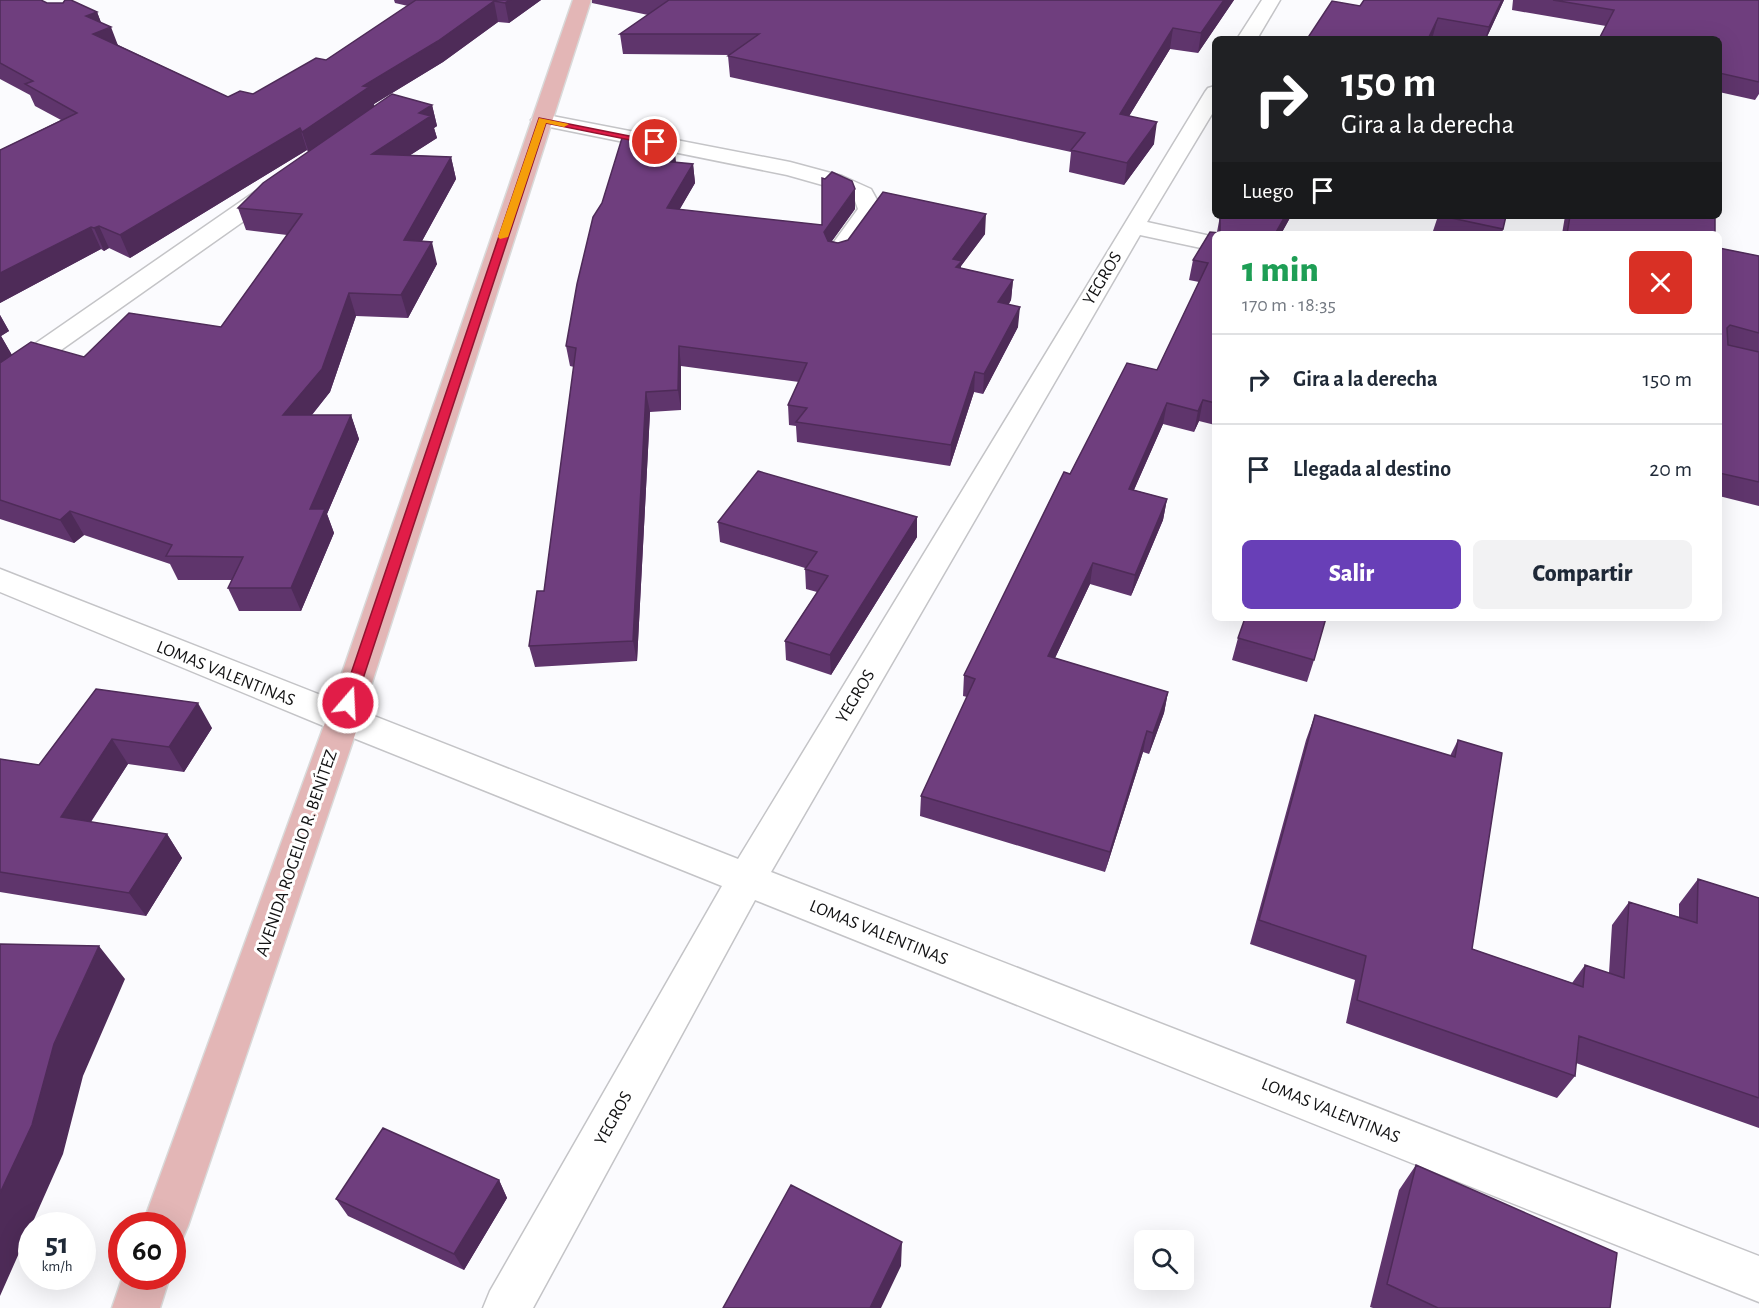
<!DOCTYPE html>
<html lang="es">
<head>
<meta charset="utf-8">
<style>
  body { margin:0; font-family:"Alegreya Sans",sans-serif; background:#f2f2f3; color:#1f2937; height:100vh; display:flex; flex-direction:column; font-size:22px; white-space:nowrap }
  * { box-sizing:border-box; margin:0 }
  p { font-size:20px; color:#747a83 }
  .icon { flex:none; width:33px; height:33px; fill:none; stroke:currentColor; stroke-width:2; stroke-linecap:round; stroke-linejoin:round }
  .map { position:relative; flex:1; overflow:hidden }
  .side { position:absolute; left:1212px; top:231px; width:510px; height:390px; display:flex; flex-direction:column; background:#fff; border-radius:9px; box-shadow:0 6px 24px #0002 }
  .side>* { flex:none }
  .top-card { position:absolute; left:1212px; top:36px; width:510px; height:183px; border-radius:9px; box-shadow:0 6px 24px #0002; background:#202124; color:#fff; overflow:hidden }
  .controls { position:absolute; left:1134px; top:1230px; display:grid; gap:12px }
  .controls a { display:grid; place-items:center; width:60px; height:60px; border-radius:9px; background:#fff; box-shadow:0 6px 24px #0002; font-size:30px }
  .speed { position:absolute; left:18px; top:1212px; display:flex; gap:12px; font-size:30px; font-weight:700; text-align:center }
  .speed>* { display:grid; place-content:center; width:78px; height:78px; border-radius:50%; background:#fff; box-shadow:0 6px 24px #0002; line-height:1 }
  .speed small { font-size:15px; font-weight:400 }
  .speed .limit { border:9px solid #d22; background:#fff; color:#111 }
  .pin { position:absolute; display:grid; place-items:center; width:51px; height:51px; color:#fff; margin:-26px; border:3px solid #fff; border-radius:50%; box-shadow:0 2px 6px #0007 }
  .me { position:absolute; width:66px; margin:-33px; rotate:19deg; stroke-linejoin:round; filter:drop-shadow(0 0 4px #0008) }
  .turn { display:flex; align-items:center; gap:21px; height:126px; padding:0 30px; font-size:27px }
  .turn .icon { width:78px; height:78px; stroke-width:2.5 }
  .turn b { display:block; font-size:42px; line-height:51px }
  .then { display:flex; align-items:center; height:57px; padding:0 30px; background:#0003; gap:12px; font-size:22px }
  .round { display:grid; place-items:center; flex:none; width:63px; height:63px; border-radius:9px; background:#f2f2f3 }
  .overview { display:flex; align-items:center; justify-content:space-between; height:102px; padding:0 30px }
  h1 { font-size:36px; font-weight:800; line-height:45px; color:#1e9e55 }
  .cta { display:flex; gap:12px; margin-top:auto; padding:12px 30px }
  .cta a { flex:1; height:69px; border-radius:9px; background:#683fb7; color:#fff; font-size:24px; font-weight:800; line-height:69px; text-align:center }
  .cta a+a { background:#f2f2f3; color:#1f2937 }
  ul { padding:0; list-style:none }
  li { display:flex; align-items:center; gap:18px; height:90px; padding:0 30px; border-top:2px solid #e0e1e3 }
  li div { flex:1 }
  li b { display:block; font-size:22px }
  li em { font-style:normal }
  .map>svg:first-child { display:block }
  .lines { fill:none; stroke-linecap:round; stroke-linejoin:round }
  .minor-casing { stroke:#c4c4c7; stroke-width:3 }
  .major-casing { stroke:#d9d9d9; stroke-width:3 }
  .minor { fill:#fff; fill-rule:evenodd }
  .major { fill:#e3b6b6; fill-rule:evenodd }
  .wall { fill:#5f356c }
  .shaded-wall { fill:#4e2b58 }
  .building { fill:#6f3e7e; stroke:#4e2b58; stroke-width:1.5 }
  .route { fill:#e11d48; stroke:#92132f; stroke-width:1.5 }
  .slow { fill:#f59e0b }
  .labels { text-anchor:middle; stroke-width:6; stroke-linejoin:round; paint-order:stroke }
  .street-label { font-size:18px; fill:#131314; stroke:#fff }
</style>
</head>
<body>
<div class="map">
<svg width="1759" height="1308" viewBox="0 0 1759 1308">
  <rect width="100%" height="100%" fill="#fbfbfe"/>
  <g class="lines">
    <g class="minor-casing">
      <path id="minor" d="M1262,0h18l-23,39h-20z
        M1215,86v23l-68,113 68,15v14l-75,-16 -369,637 988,384v46l-1004,-402 -222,408h-50l7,-17 232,-405 -391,-157 -331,-137v-23l738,290 467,-767 3,-4z
        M542,114l248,48 52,14 29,13 11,20 -35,49 -9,2 -9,-2 -3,-5 32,-44 -4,-11 -28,-12 -39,-11 -252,-51 -4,-4 4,-4z
        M277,180l8,2 3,5 -3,5 -275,194 -10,2v-20l269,-186z"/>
    </g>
    <g class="major-casing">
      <path id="major" d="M573,0h18l-231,720 -172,506 -7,16 -9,4v-20h-30l184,-506z
        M123,1276h47l-10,32h-48z"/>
    </g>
    <use href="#minor" class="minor"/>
    <use href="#major" class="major"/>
  </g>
  <path class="wall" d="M0,0l47,3 50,9 4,11 17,22 110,52 25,-3 73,-34 82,-54 -13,-3 -1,-3h147l-32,23 -11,-1 -55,40 -69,42v2l58,-1 5,21 -3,2 3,10 -27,17 41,2 5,22 -34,62 15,23 -29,54 -52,-2 -26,76 -18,23h39l8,24 -32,75 7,19 -33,78h-62l-11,-23 4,-8h-54l-8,-16 -86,-29 -10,8 -74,-24v-204l9,16 -8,5 11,19 72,2 137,-30 66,-92 -41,-5 -8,-22 70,-56 -1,-2 -177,108 -21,-10 -5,3 -3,-2 -101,54v-153l61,-30 -26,-14 -5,-11 -30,-16z
    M592,0h642l-36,53 -28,-4 -41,67 25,28 -30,41 -55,-13 2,-20 -341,-75 -2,-21 2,-1 -107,-1 -3,-20 28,-19 -56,-12z
    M1364,0h140l-18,39h-35l-18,-3 -73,-30z
    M1513,0h246v94l-4,6 -36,-8v-53l-113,-13 -94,-16z
    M674,143l1,19 18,2 2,19 -16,27 143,15 33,-16 -23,32 6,2 147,-9 -24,32v2l52,12 -2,20 -2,4 9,23 -35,67 -9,-2 -24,74 -153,-24 -1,-16 -7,-1 -1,-20 11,-23 -118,-16v44l-31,2 -13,249 -102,6 -6,-21 15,-55 30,-224 -4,-1 -4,-20 36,-143z
    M1220,216h71l-10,18h-66v191l-16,-4 -5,11 -31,-8 -29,66 33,9 -4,21 -32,76 -41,-12 -35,74 113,34 -4,21 -15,41 -6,-2 -38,120 -185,-56 1,-20 46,-99 -4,-1 1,-21 100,-203 6,2 57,-111 30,7 42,-88 -10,-2 4,-20 17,-28h7z
    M1438,216h68l-4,18h-70z
    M1565,216h150v18h-153z
    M1719,248l40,8v250l-40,-10z
    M917,517v20l-86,138 -45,-15 -1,-19 32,-49 -11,-3 -1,-21 -85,-26 -2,-20z
    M1238,638l76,22 -7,22 -75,-22z
    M96,689l116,39 -28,44 -56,-8 -37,58 76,12 15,24 -36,58 -146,-24v-133l39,6z
    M1315,715l135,41 8,-16 14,209 100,34 13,-18 24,8 3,-48 17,-23 50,15v-13l19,-25 61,19v230l-183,-65 -1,13 -18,22 -211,-75 9,-43 -105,-36 56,-204z
    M1416,1165l194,143h-237l-3,-1 29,-117z
    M499,1180l8,18 -43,72 -116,-54 -12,-17z"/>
  <path class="shaded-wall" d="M510,0h31l-32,23 -4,-20z
    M1224,0h10l-36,53 3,-20z
    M1502,0h2l-18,39h-1l4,-12z
    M494,1l4,21 -55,40 -69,42 1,5 -66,44 -7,-21 61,-46z
    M97,12l7,18 7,-3 8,21 -17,6 -16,-38z
    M1438,18l-6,21h-4z
    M1173,28l-3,21 -53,87 3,-22z
    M432,105l5,21 -3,2 3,10 -59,38 -6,-22 47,-41z
    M1157,122l-3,22 -30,41 3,-22z
    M300,128l7,22 -177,108 -10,-23z
    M674,143l2,19 -11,18 -2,-19z
    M451,157l5,22 -46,84 -6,-23z
    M693,164l2,19 -26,45 -2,-20z
    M855,189v20l-31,43v-20z
    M986,214l-1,20 -24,32v14l-8,-21z
    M1285,216h6l-10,18h-6z
    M99,226l10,22 -5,3 -10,-23z
    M91,227l10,22 -101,54v-30z
    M432,242l5,22 -29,54 -7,-23z
    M1013,280l-2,20 -14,22 1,-20z
    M349,293l7,23 -26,76 -37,46 -10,-23z
    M1020,307l-2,20 -35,67 1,-20z
    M0,315l9,16 -8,5 12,21 -13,9z
    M679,346l2,20v44l-3,-20z
    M975,372l-1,20 -24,74 1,-21z
    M646,392l4,20 -13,249 -4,-20z
    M1203,400l-4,21 -5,11 4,-21z
    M1167,403l-4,21 -38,86 4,-21z
    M351,415l8,24 -32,75 7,19 -33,78 -10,-23 19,-79z
    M1167,499l-4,21 -32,76 4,-21z
    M70,511l14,24 -10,8 -14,-23z
    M917,517v20l-86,138 -1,-20z
    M1093,563l-3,21 -44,93 2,-21z
    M1168,692l-4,21 -15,41 4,-21z
    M198,703l14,25 -28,44 -15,-25z
    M1147,731l-4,21 -38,120 5,-20z
    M112,739l16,25 -50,77 -17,-24z
    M167,834l15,24 -36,58 -17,-23z
    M99,946l26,33 -42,97 -20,78 -63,142v-103l54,-149z
    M499,1180l8,18 -43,72 -10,-16z
    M902,1242l-1,24 -20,42h-11z"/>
  <path class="building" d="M0,0h41l6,3h16l2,-3h6l26,12 -11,4 25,11 -18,7 135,63 12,-6 13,3 63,-36 10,2 90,-60h94l-5,3 -11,-2 -56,40 -75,45 6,1 -67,45 -2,-4 -180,107 -21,-9 -5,2 -3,-1 -91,46v-123l77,-37 -52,-29 8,-3 -33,-18z
    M669,0h555l-23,33 -28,-5 -53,86 37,8 -30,41 -56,-13 14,-17 -357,-77 31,-22h-139z
    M1364,0h138l-13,27 -51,-9 -10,21h-121l25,-38 28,5z
    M1553,0h206v82l-40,-9v-34h-120l15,-29z
    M392,94l40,11 -13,8 12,3 -59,38 79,3 -47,83 28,2 -31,53 -52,-2 -27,76 -39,46h68l-41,94h15l-34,79h-63l15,-31 -77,-1 6,-11 -102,-34 -10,9 -60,-20v-137l31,-21 53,15 45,-44 92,14 81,-113 -64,-6 25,-25z
    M622,138l52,5 -11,18 30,3 -26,44 155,17v-47l3,1 7,-7 20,9 3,8 -31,43 4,9 10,2 10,-3 35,-48 103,22 -33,45 9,2 -6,6 57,13 -15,22 22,5 -36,67 -9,-2 -24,73 -155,-23 11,-14 -19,-3 19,-42 -128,-17 -1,44 -32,2 -13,249 -104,5 8,-55h7l32,-243 -10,-2 11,-62 16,-67 9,-14z
    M1220,216h65l-10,18h-60v169l-12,-3 -5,11 -31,-8 -38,86 38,10 -32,76 -42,-12 -45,93 120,36 -15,41 -6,-2 -37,121 -189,-56 54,-117 -11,-4 100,-203 6,2 57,-111 30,7 51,-107 -15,-3 17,-28 10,1z
    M1442,216h64l-3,13z
    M1570,216h145v18h-148z
    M1719,248l40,8v77l-29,-8 -3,3 1,17 31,7v130l-40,-9z
    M758,471l159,46 -87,138 -45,-14 43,-65 -23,-7 12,-17 -99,-30z
    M1245,618h81l-12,42 -76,-22z
    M96,689l102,14 -29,44 -57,-8 -51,78 106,17 -38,59 -129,-21v-113l39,6z
    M1315,715l140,42 3,-17 44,13 -30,196 111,38 2,-22 39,13 5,-76 68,21 1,-44 61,19v200l-180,-62 -4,40 -218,-76 9,-44 -107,-36z
    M0,944l99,2 -45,98 -22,81 -32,68z
    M383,1128l116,52 -45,74 -118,-55z
    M1416,1165l201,88 -7,55h-172l-51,-24z
    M791,1185l111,57 -32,66h-147z"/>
  <path class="route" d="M539,118l120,24 -4,3 -109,-22 -191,580 -7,5 -5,-1 -2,-4z"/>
  <path class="slow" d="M539,118l30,6 -5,3 -18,-4 -38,114 -8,2 -2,-2z"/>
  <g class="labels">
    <g class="street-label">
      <text transform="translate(1102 278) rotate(-59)" y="6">YEGROS</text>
      <text transform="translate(226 673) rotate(22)" y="6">LOMAS VALENTINAS</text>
      <text transform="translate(855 696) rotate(-59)" y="6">YEGROS</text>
      <text transform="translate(296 853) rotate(-71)" y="6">AVENIDA ROGELIO R. BENÍTEZ</text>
      <text transform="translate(879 932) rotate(22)" y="6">LOMAS VALENTINAS</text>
      <text transform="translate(1331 1110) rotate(22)" y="6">LOMAS VALENTINAS</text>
      <text transform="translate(613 1118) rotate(-61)" y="6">YEGROS</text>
    </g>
  </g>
</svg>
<div class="controls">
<a><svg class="icon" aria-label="search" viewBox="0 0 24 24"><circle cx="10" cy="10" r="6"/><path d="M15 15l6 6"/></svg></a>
</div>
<div class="speed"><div>51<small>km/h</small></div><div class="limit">60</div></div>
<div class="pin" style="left:655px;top:142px;background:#d93025"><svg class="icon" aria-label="arrive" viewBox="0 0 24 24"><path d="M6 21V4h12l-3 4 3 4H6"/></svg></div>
<svg class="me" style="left:348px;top:703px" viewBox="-20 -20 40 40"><circle r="17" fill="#e11d48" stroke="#fff" stroke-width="3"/><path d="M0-11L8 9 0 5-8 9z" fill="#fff"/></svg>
<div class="top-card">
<div class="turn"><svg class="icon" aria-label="right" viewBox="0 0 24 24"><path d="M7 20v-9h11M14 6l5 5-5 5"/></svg><div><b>150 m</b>Gira a la derecha</div></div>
<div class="then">Luego<svg class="icon" aria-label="arrive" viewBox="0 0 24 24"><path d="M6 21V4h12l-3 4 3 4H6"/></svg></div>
</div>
<section class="side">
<div class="overview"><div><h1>1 min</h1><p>170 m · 18:35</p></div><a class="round" style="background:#d93025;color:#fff"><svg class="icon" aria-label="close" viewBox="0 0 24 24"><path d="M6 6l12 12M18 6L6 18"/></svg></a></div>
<ul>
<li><svg class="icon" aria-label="right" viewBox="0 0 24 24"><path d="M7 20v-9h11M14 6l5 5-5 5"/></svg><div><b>Gira a la derecha</b></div><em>150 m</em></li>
<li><svg class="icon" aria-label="arrive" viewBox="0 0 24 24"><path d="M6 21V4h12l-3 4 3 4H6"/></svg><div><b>Llegada al destino</b></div><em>20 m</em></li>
</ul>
<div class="cta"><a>Salir</a><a>Compartir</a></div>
</section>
</div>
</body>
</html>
